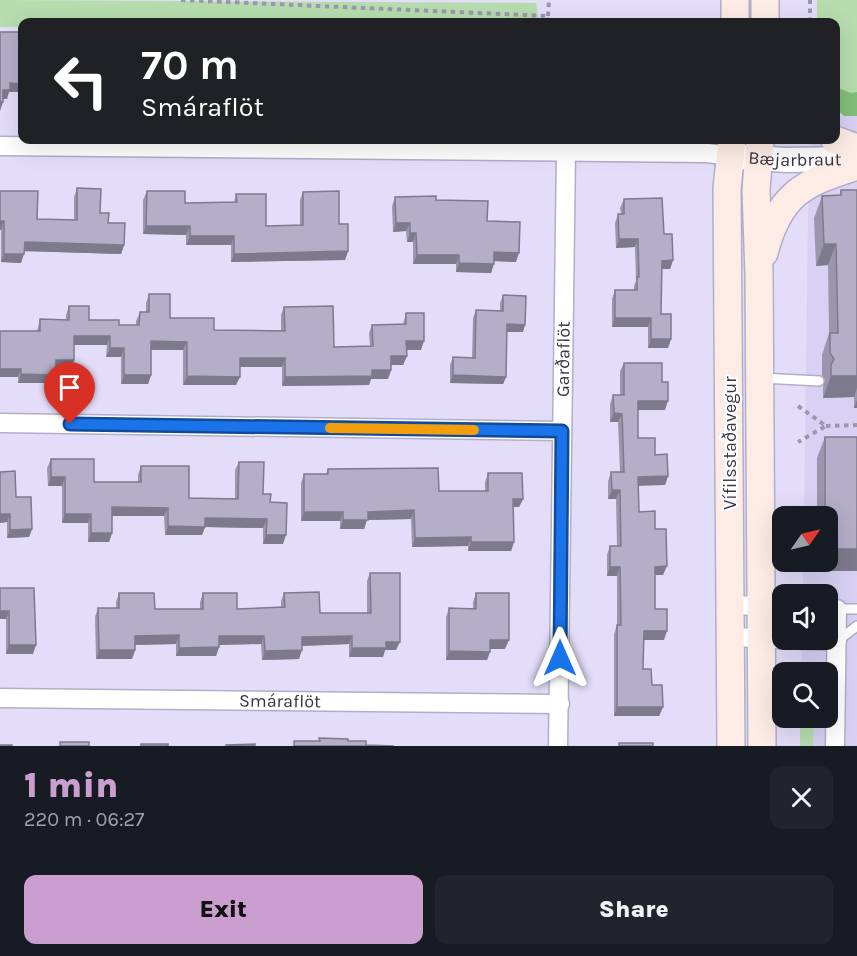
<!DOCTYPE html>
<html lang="en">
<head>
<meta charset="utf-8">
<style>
  body { margin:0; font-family:Karla,sans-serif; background:#20242c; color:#f1f3f6; height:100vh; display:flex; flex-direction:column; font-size:22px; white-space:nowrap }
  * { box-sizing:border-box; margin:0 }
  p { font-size:20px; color:#9ea1a6 }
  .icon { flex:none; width:33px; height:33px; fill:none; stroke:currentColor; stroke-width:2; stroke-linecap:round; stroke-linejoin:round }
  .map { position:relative; height:746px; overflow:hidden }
  .details { display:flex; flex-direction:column; background:#171b24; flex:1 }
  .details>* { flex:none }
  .hud { position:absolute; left:18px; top:18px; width:822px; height:126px; border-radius:12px; box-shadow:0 6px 24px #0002; background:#202124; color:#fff; overflow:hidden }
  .needle { width:39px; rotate:56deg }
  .fabs { position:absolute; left:772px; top:506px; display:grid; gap:12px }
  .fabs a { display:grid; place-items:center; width:66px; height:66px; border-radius:12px; background:#171b24; box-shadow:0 6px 24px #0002; font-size:30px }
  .pin { position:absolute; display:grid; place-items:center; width:51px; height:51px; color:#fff; margin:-62px -26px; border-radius:50% 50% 50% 0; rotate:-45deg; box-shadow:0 0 6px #0007 }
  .pin .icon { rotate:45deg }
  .me { position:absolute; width:66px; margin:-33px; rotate:0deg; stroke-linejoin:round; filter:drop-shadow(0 0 4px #0008) }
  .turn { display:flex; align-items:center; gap:21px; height:126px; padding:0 24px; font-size:27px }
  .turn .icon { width:78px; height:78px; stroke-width:2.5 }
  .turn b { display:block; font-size:42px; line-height:51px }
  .round { display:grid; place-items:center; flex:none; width:63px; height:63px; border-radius:12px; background:#20242c }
  .headline { display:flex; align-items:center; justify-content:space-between; height:102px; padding:0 24px }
  h1 { font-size:36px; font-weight:800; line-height:45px; color:#ca9fcf }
  .cta { display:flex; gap:12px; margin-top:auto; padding:12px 24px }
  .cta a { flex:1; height:69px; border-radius:12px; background:#ca9fcf; color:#111; font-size:24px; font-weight:800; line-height:69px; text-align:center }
  .cta a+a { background:#20242c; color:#f1f3f6 }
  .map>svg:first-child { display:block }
  .built { fill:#d8d1f4 }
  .green { fill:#b7ddaf }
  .forest { fill:#83bf77 }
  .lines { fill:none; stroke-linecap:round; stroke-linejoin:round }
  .service-casing { stroke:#b2adc8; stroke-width:12 }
  .minor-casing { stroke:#b2adc8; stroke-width:21 }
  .tertiary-casing { stroke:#b2adc8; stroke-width:27 }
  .secondary-casing { stroke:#b2adc8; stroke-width:30 }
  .path { stroke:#9b97ac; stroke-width:4; stroke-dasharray:4.5 4.5; stroke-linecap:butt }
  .service { stroke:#fff; stroke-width:9 }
  .minor { stroke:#fff; stroke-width:18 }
  .tertiary { stroke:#fff; stroke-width:24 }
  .secondary { stroke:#fdece6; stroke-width:27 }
  .wall { fill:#9b96ad }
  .shaded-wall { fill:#7e7a8d }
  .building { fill:#b4aec9; stroke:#7e7a8d; stroke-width:1.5 }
  .route-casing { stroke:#114b97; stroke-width:15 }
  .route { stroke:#1a73e8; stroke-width:10 }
  .slow { stroke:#f59e0b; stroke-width:10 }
  .labels { text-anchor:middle; stroke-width:4.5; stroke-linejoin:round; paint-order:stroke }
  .street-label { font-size:18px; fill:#373540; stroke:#fff }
</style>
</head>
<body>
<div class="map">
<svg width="857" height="746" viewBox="0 0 857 746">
  <rect width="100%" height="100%" fill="#e3ddf9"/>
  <path class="built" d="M817,0h40v746h-57v-29h28v-45h-27l1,-33h26v-45h-25v-33h25v-45h-24l4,-303 4,-73h24v-118h-19z"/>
  <path class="green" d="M0,0l536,3 3,19h-517v5h-22z
    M817,0h40v92l-6,1 -15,-6v-65h-19z
    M800,717h14l-1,29h-13z"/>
  <path class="forest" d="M836,87l15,6 6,-1v24h-13l-8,-7z"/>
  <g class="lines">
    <g class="service-casing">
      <path id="service" d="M762,378l57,3
        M837,609h20
        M837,641l20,-15"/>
    </g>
    <g class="minor-casing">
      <g id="minor">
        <path d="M0,146l707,7 24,3"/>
        <path d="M0,423l562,8"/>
        <path d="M731,605l52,2"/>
        <path d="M828,609h9l-2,137"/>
        <path d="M730,637l107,4"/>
        <path id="s1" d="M0,698l560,6"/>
        <path id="s2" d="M558,746l8,-594"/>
      </g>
    </g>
    <g class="tertiary-casing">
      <g id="tertiary">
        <path id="s3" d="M739,157l47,3 71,-1"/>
      </g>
    </g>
    <g class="secondary-casing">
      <path id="secondary" d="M735,0v22
        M765,22v-22
        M760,140l-4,50 3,84 3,472
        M835,140l22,8
        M764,253c15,-59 39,-70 93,-87
        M731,746l-4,-557 5,-49"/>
    </g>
    <path class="path" d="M181,0l367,16v6
      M548,16l1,-16
      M810,22v-22
      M798,406l28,20 -28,16
      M826,426l31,-1
      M794,670h23"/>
    <use href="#service" class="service"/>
    <use href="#minor" class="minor"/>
    <use href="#tertiary" class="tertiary"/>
    <use href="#secondary" class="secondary"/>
  </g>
  <path class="wall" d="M77,188l23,25 24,32 -3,9 -97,-3 -3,12 -20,-1v-32h-1v-39l37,28 37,1v-23z
    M841,190h16v218h-3v-11l-31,1v-11l2,-7 -3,-5v-20l7,-22 -1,-68 -12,1 -2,-48 8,-22h17z
    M147,191l38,12 49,-1 2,-8 30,32h34v-26l3,-8 36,32 9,27 -3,9 -114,2v-17h-45v-10l-43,-1v-34z
    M395,197l41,3 51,21 29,41 -22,-1 -3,12 -35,-1v-8h-43v-22h-6l-1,-11 -13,1 -1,-26z
    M624,199l40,35 9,26 -3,9h-8l-1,45 10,25 -3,9h-20v-21h-36v-28l3,-9h19v-4l2,-5 -1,-34 -19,1 -1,-25 3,-9h3l-1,-6z
    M149,294l21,24 44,12 67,1v-16l3,-8 50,40 36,-1 -1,-13 3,-8 31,-1 3,-11 15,37h-15l1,6 -4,9h-12v5l-3,9h-17l-2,6 -87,1v-19h-42l-4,18h-53v-35h-32v25l-3,9h-27v-27h-15l1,-12h-33v15l-3,9h-15l-3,14h-35v-6h-18l37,-46 3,-12 26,1v-5l3,-9 20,14 30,5h17v-4l4,-9h6v-9z
    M503,295l20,37h-16l-1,45 -3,7 -53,-1v-18l3,-8 19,1 1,-40 3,-8 24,1v-8z
    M624,363l38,19 3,28h-27v28l17,17 13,21 -3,9h-27l1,27 16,17 8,46h-8v34l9,31h-20l-1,29 20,38 -4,9h-45v-82l3,-9v-49h-10v-21l3,-9h7l-1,-47h-8v-18l3,-9h9l-2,-50h-8v-18l3,-9h7v-24z
    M825,437h32v134h-40v-10h11v-45h-11v-58z
    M51,459l43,23h44v-7l3,-9 48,32 46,1v-29l4,-8 31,40 13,42h-20v-16l-58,-1 -3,8h-37l-1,-19h-52v17l-3,9h-21v-19h-26v-37h-14l-1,-18z
    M328,469l111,22h46v-9l3,-9 35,26 -4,8h-6l1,35 -3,9h-43v-5l-56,1 -1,-28 -44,1 -3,9h-24v-8h-39v-38l3,-9h22z
    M16,497l16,32 -3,8 -22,1v-16l-7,1z
    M370,573l26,77h-11l-2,7h-34v-13l-47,2 -3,13 -37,1 -1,-16 -42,1v2l-3,9h-40v-12l-41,1v5l-3,9h-36l-1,-42 3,-9h18v-6l3,-9 36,16h45v-7l3,-9 34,16 44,-2v-6l3,-8 36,20h47v-32z
    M0,588l33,66h-27v-35h-6z
    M476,593l29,56h-15l-3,11h-41v-43l3,-9h24v-6z"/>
  <path class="shaded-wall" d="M10,83l12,1v8h-13l-2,7h-7l3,-9z
    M0,102h3l-3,9z
    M0,221h4l-3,9h-1z
    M396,223h14l-4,8 -13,1z
    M146,226h44l-4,9 -43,-1z
    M410,233h6l-3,9h-6z
    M190,236h44l-3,9h-45z
    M619,239h19l-3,8 -19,1z
    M25,242l99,3 -3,9 -100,-3z
    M824,244h12l-8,21 -12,1z
    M348,251l-3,9 -114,2 3,-8z
    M494,252l25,1 -3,9 -25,-1z
    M4,254h20l-3,9 -20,-1z
    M417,255h42l-3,9h-43z
    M673,260l-3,9h-12l4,-8z
    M459,263l35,1 -3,9 -35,-1z
    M615,318h36l-3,9h-36z
    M507,324l18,1 -2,7h-19z
    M74,336h36l-3,9h-36z
    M651,339h20l-3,9h-20z
    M151,341l36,1 -4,8h-35z
    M406,341h18l-3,9h-18z
    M110,348h14l-3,9h-15z
    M391,356h16l-4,9h-16z
    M240,358h45l-3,9h-45z
    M56,360h18l-3,9h-18z
    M0,369h21l-3,8h-18z
    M372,370h19l-3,9h-17l-2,6 -87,1 3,-9z
    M21,374l35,1 -3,8h-35z
    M124,375h27l-3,9h-27z
    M453,375l53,2 -3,7 -53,-1z
    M187,376l53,1 -4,8h-53z
    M831,376h26v12l-3,9 -31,1z
    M857,400v8h-3z
    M638,401h30l-3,9h-30z
    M614,413l8,1 -4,8h-8z
    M668,476l-3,9 -30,1 3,-9z
    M51,477h14l-3,9h-14z
    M612,490h8l-4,9h-8z
    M513,499h10l-4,8h-9z
    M112,507l56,1 -4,8h-55z
    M414,510l-3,9 -44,1 -3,9h-24l3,-9 25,-8z
    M304,512h39l-3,9h-39z
    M0,514h10l-3,8 -7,1z
    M65,514h26l-3,9h-26z
    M205,518l62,1 -4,9 -58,-1 -3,8h-37l3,-9z
    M32,529l-3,8 -22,1 3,-8z
    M91,533h21l-3,9h-21z
    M266,535h20l-3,9h-20z
    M471,537l-3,9 -56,1 3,-9z
    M471,542h43l-3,9h-43z
    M828,549h29v22h-40l4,-10h7z
    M667,566l-4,9h-11l3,-8z
    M610,567h10l-3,9h-10z
    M0,611h9l-3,8h-6z
    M644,631h23l-3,9h-24z
    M179,635l-3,9 -45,1 4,-9z
    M219,636h45l-3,8 -45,1z
    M352,636l-3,8 -50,2 3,-9z
    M490,640h19l-4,9h-18z
    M386,642h14l-4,8h-11l-2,7h-34l3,-9z
    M9,645h27l-3,9h-27z
    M219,647l-3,9h-40l3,-8z
    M99,650h36l-3,9h-36z
    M302,650l-3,9 -37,1 3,-9z
    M449,651l41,1 -3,8h-41z
    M617,707h46l-4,9h-45z"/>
  <path class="building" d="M0,32h22v52l-12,-1v7h-7v12h-3z
    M77,188l24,1 -1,24h9l-1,10h17l-1,22 -99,-3 -1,12h-20v-33h-4v-30h38l-1,28 40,1z
    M841,190h16v186h-26v-11l3,-6 -4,-6v-20h8l-2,-89h-12l-2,-48 19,-1z
    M147,191h38v12l52,-1 -1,-8h30v32l37,-1v-33l36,-1v33h9v27l-114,3v-18h-44v-10h-44z
    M436,196v4l52,1 -1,20 33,1 -1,31 -25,-1v12l-35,-1v-8h-42l-1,-22h-6v-10h-14l-1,-26z
    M662,198l2,36h8l1,26 -11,1 -1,53h10v25h-20v-21h-36v-28h22v-13h2l-1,-38h-19l-1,-25h6v-15z
    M149,294h21v24h44v12l71,1 -1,-24 49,-1 1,41 39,-1 -1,-21 34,-1v-11h18v28h-18l1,15h-16v14h-19v6l-87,1v-19h-45v19l-53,-1v-34l-36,-1v34h-27v-27h-14v-12h-36v24h-18v15l-35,-1v-5h-21v-38h40v-12l29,1v-14h20v14h30v5h20l1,-13h9z
    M503,295l23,1 -1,29 -18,-1 -1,53 -53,-2v-18l22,1 1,-48 27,1z
    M624,363h38v19h6v19h-30v37h17v17l12,-1 1,22 -30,1 1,35 16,-1v18h11l1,37 -12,1v42h12v22h-23l-1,38h8l1,16h10l1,22h-46v-82h4l-1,-58h-10v-21h11l-1,-56h-8l-1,-18h13l-2,-58 -8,-1 -1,-18h11z
    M825,437h32v112h-29v-33h-3z
    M51,459h43v23h47v-16h48v32l49,1 1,-37h25l-1,32h8l-1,8 17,1 -1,32h-20l1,-16 -62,-1v9l-37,-1v-18l-56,-1v26h-21v-19h-26v-37h-14z
    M438,468l1,23h49v-18h34l1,26h-10l1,43h-43v-5l-56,1 -1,-28 -46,2v8h-25v-8h-39v-38h24v-5z
    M15,471l1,26h15l1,32 -22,1v-16h-10v-42z
    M370,573h30v69h-14v6h-34v-12l-50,1v13l-37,1 -1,-15h-45v11l-40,1v-13l-44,1v14h-36l-1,-42h21v-15h35l1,16h48v-16h34v16l48,-2 -1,-14 35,-1 1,21h51z
    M0,588h34l2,57h-27v-34h-9z
    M476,593h33v47h-19v12l-41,-1v-43l27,1z
    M319,738l29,1v2h18v4l28,1h-100v-5h26z
    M60,742h29v4h-29z
    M619,743h34v3h-34z
    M141,744h27v2h-27z
    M255,744v2h-29v-1z
    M0,745h12v1h-12z"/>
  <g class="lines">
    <g class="route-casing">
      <path id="route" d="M70,424l492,7 -2,227"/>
    </g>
    <use href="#route" class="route"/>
    <path class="slow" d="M330,428l144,2"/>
  </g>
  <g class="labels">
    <g class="street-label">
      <text dy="6" stroke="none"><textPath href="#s3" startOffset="56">Bæjarbraut</textPath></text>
      <text dy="6" stroke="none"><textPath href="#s2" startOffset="387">Garðaflöt</textPath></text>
      <text transform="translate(730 443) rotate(-90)" y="6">Vífilsstaðavegur</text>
      <text dy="6" stroke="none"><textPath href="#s1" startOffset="280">Smáraflöt</textPath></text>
    </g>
  </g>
</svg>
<div class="fabs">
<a><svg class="needle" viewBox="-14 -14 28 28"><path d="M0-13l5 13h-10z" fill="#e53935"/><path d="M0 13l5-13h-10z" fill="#9ea1a6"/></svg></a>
<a><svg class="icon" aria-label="sound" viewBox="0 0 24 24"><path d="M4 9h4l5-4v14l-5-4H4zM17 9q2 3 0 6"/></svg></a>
<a><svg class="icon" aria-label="search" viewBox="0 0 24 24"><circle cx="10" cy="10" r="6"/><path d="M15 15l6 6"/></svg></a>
</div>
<div class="pin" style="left:70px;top:424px;background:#d93025"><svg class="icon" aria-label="arrive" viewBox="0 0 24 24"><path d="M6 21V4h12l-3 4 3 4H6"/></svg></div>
<svg class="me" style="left:560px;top:658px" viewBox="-20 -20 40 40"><path d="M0-17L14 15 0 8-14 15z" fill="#1a73e8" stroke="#fff" stroke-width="4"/></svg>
<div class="hud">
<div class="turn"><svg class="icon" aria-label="left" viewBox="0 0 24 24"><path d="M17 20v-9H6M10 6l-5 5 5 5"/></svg><div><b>70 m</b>Smáraflöt</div></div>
</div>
</div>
<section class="details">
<div class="headline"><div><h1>1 min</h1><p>220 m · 06:27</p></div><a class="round"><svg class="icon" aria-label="close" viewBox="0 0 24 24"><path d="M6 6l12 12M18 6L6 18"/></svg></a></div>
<div class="cta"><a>Exit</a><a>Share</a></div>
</section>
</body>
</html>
